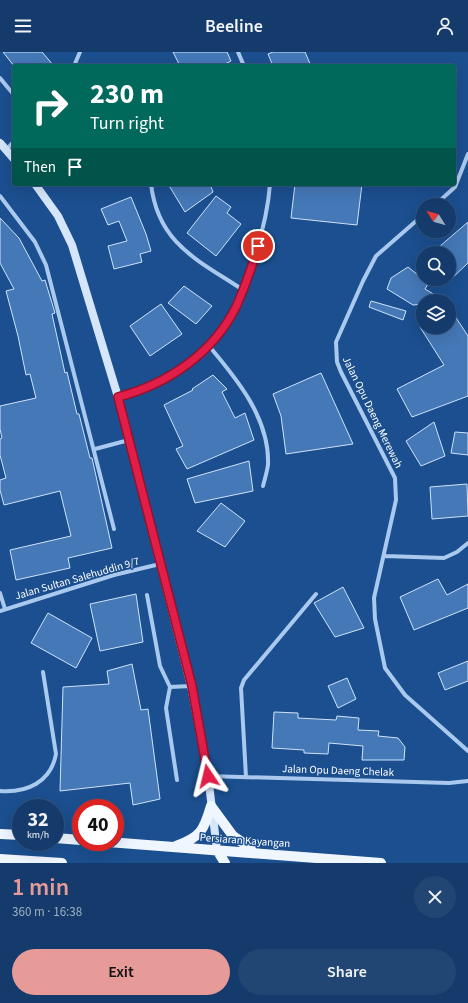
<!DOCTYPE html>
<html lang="en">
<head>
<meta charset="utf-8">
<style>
  body { margin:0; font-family:"Source Sans 3",sans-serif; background:#214673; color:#f1f3f6; height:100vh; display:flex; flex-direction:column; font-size:15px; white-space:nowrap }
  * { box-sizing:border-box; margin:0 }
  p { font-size:13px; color:#9dadc1 }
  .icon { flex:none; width:22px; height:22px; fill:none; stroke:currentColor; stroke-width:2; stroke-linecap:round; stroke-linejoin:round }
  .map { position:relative; height:811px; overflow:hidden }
  .sheet { display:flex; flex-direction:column; background:#143b6b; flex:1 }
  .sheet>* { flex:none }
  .banner { position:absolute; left:12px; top:12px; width:444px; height:122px; border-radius:4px; box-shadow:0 4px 16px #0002,0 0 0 1px #33557e; background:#00695c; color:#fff; overflow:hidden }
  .needle { width:26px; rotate:307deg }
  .fabs { position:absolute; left:416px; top:146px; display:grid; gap:8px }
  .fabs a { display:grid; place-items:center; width:40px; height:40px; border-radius:50%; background:#143b6b; box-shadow:0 4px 16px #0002,0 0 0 1px #33557e; font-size:20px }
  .speed { position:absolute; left:12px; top:747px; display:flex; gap:8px; font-size:20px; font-weight:700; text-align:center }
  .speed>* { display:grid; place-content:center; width:52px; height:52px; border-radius:50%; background:#143b6b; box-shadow:0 4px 16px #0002,0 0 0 1px #33557e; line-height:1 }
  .speed small { font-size:10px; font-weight:400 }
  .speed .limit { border:6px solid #d22; background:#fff; color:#111 }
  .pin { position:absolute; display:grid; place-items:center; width:34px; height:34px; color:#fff; margin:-17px; border:2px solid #fff; border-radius:50%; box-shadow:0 1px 4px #0007 }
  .me { position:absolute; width:44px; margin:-22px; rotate:350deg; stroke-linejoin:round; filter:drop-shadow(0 0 3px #0008) }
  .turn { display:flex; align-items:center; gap:14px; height:84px; padding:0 12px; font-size:18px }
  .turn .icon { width:52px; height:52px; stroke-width:2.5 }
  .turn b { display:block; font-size:28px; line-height:34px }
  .then { display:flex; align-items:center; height:38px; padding:0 12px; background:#0003; gap:8px; font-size:15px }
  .round { display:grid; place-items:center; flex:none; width:42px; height:42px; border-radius:21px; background:#214673 }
  .head { display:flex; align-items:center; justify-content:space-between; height:68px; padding:0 12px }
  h1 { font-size:24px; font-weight:600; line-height:30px; color:#e69b98 }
  .button { display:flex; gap:8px; margin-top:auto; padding:8px 12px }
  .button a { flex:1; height:46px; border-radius:24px; background:#e69b98; color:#111; font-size:16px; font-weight:600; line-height:46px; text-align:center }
  .button a+a { background:#214673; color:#f1f3f6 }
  header { display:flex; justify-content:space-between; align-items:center; height:52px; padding:0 12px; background:#143b6b; font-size:18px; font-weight:600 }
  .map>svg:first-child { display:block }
  .building { fill:#4478b7; stroke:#cfe3fa }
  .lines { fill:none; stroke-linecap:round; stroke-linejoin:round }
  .street { stroke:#a9c9ee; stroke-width:4 }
  .secondary { stroke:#d6e6fa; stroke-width:8 }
  .primary { stroke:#f0f6ff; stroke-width:10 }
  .route-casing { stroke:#92132f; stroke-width:10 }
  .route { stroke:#e11d48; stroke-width:7 }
  .labels { text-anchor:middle; stroke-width:3; stroke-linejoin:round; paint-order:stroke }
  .street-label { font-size:11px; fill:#fff; stroke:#1b4f8f }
</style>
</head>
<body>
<header><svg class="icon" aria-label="menu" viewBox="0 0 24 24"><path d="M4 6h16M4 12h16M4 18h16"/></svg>Beeline<svg class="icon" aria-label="person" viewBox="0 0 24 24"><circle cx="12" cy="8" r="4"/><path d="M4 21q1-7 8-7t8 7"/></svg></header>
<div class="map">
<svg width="468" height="811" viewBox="0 0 468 811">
  <rect width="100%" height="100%" fill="#1b4f8f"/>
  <path class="building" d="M3,0h39l12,14h-40z
    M173,0h54l4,9 -10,5h-41z
    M273,0h32l6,14h-38l-5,-12z
    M168,132h42l3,8 -28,20z
    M295,132h67l-5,41 -66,-7z
    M216,144l15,11 -4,6 14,11 -25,32 -29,-23z
    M131,145l15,37 5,17 -11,3 2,8 -28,7 -6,-23 19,-5 -8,-20 -11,4 -7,-16z
    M0,166l19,20 23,43 3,-1 10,33 -3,1 13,59 2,-1 10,42h2l11,44h2l20,90 -44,10 2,10 -54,12 -6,-30 61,-14 -11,-45 -56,14 -4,-15v-10l6,-2 -6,-23v-16l2,-1 -2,-9v-23l36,-8 -6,-24 -4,1 -8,-39 -12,-45 8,-2 -14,-26z
    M468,170v41l-19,18v-28h-17z
    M408,215l15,12h8l-6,10 20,12h-22v3l-10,1 -26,-16 4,-11z
    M184,234l28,20 -16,18 -28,-21z
    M371,249l35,10 -3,9 -34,-13z
    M161,252l21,30 -32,22 -20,-30z
    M449,255l19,29v60l-56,21 -15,-28 47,-24 -24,-38h29z
    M321,321l32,71 -67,10 -5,-38 -8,-22z
    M213,323l14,14 -5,3 13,26 10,-5 9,27 -67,29 -11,-20 7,-3 -19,-41 29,-15 -1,-1z
    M434,370l11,34 -24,10 -15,-25z
    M455,380l13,1v22l-17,-2z
    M249,409l4,30 -58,12 -8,-24z
    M467,432l1,32 -36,3 -2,-32z
    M221,451l24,18 -20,26 -28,-16z
    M438,527l9,16 21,-11v24l-54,22 -14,-33z
    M343,535l21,41 -29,9 -21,-34z
    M136,542l7,48 -43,9 -10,-47z
    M48,561l44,25 -16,30 -45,-25z
    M468,609v20l-23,9 -7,-17z
    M132,612l9,46 7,-1 12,90 -27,6 -3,-22 -70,8 3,-104 46,-3 -2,-13z
    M347,626l9,21 -18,9 -10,-22z
    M274,660l24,1v5l38,2 1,-4 22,2 -1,12 21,1 -1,5 20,2 7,9 -1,13h-42l1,-14 -34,-3 -1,11 -24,-1v-3l-32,-2z"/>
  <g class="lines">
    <path class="street" d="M238,0l6,14
      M74,14l6,-14
      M0,26l14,17
      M6,98l8,-9
      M151,132c7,60 47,76 92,106
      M0,144l35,46 11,23 68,264
      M435,153l20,-18 13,-33
      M423,163l-47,41 -13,25 -27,61 1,20 4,10 54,106 1,22 -22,98 1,21 10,49 20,27 63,56
      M209,294c28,33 61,73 59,119 -1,6 -3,14 -5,21
      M118,345c75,-20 110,-61 134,-133 9,-26 16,-52 18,-80
      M95,397l34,-9
      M385,504l59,2 13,-6 11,-9
      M0,541l5,16
      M147,543l13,71 10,21
      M0,559l114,-36 46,-11
      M208,724l241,7 19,-2
      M246,725l-5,-89 3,-8 72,-86
      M177,728l-11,-72 4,-21 21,-1
      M0,739c27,2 51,-9 56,-37l-13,-82"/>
    <path class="secondary" d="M0,91l14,16
      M35,132l23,32 14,29 46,152 73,289 17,90 9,74"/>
    <path class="primary" d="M211,754l22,30 22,15
      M0,782l21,1
      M55,786l26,2
      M108,790l273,21
      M176,794c25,-9 28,-16 35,-40
      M217,798l8,13
      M0,807l62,4"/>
  </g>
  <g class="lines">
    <g class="route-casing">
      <path id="route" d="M208,724l-16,-90 -74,-289c50,-13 95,-44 118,-90 9,-20 16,-40 22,-61"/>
    </g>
    <use href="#route" class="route"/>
  </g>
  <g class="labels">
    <g class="street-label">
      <text transform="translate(373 360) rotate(64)" y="4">Jalan Opu Daeng Merewah</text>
      <text transform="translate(77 526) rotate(-16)" y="4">Jalan Sultan Salehuddin 9/7</text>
      <text transform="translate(338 718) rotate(2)" y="4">Jalan Opu Daeng Chelak</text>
      <text transform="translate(245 788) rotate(4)" y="4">Persiaran Kayangan</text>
    </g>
  </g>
</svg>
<div class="fabs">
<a><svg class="needle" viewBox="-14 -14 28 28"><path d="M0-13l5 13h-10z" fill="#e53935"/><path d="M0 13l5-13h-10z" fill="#9dadc1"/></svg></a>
<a><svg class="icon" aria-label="search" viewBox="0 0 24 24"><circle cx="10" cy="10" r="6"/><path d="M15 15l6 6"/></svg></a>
<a><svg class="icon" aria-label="layers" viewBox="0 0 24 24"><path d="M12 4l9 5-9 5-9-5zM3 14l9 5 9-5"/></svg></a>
</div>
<div class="speed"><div>32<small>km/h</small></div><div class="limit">40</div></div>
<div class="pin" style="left:258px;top:194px;background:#d93025"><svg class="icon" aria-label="arrive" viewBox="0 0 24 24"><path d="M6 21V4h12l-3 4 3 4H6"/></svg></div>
<svg class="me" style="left:208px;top:724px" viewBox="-20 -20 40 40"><path d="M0-17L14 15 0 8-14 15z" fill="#e11d48" stroke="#fff" stroke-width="4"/></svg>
<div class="banner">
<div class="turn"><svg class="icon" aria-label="right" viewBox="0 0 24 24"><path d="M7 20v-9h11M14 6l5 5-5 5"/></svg><div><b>230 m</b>Turn right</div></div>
<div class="then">Then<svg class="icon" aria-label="arrive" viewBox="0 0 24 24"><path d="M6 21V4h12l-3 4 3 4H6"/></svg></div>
</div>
</div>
<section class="sheet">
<div class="head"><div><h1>1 min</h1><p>360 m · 16:38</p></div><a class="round"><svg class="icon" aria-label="close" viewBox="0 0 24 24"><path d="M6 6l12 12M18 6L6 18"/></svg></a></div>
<div class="button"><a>Exit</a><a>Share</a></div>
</section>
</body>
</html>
